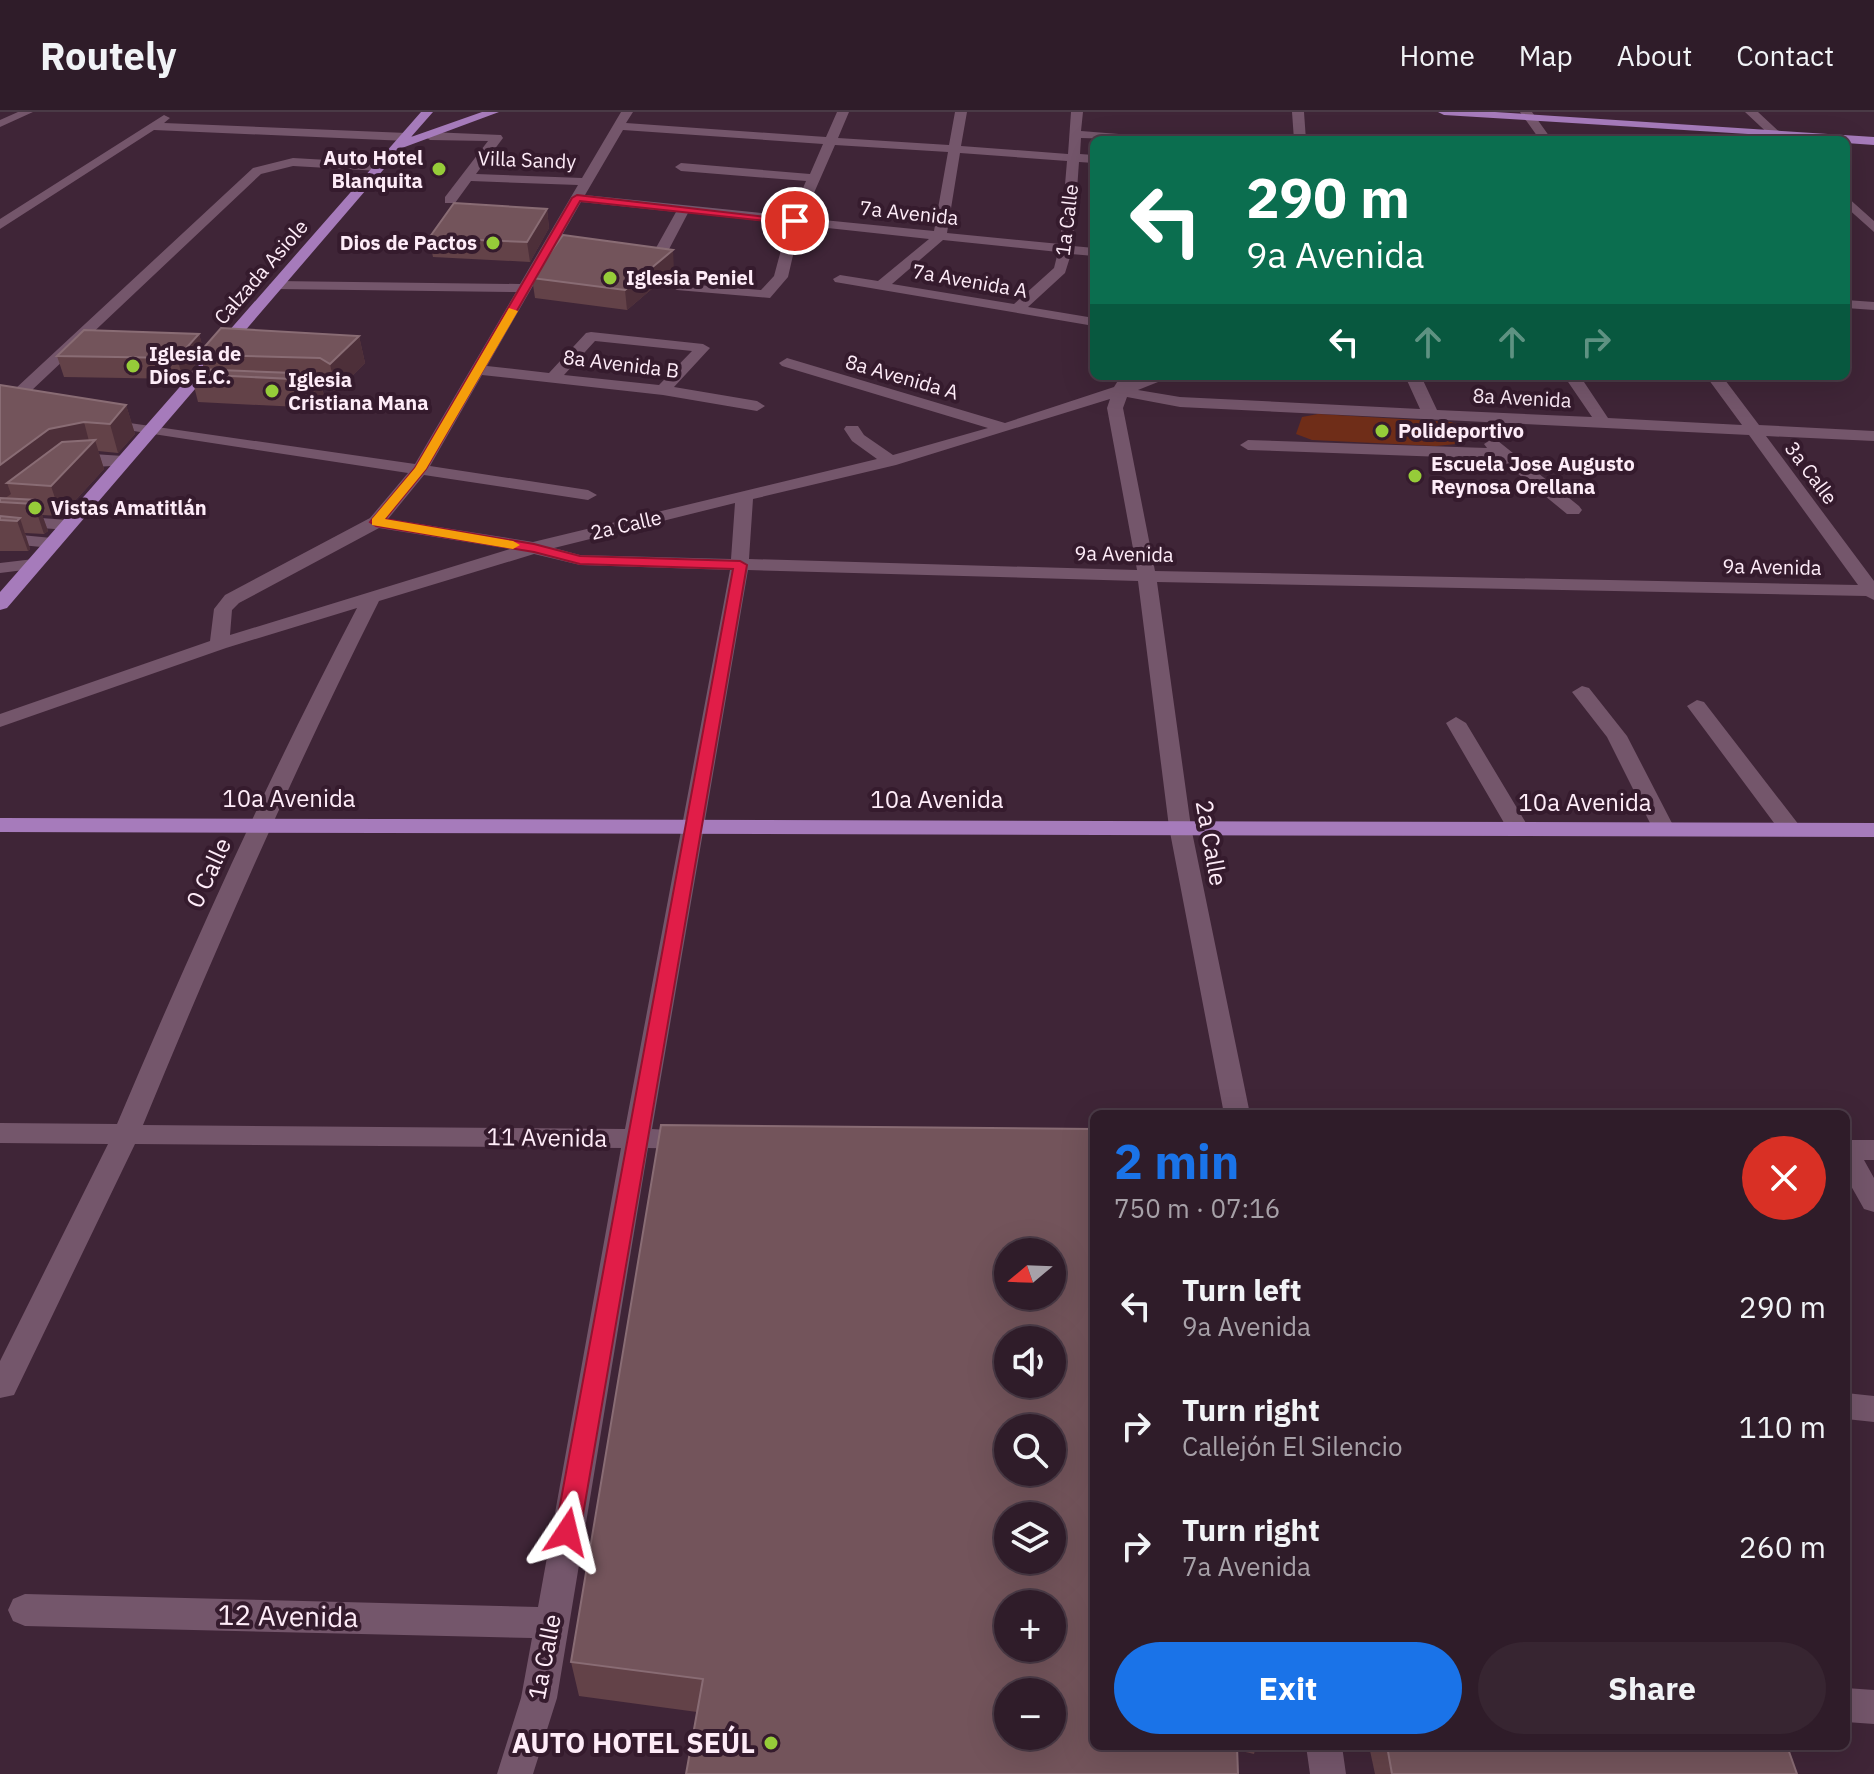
<!DOCTYPE html>
<html lang="en">
<head>
<meta charset="utf-8">
<style>
  body { margin:0; font-family:"IBM Plex Sans",sans-serif; background:#372531; color:#f1f3f6; height:100vh; display:flex; flex-direction:column; font-size:30px; white-space:nowrap }
  * { box-sizing:border-box; margin:0 }
  p { font-size:26px; color:#a7a1a8 }
  .icon { flex:none; width:44px; height:44px; fill:none; stroke:currentColor; stroke-width:2; stroke-linecap:round; stroke-linejoin:round }
  .map { position:relative; flex:1; overflow:hidden }
  .sheet { position:absolute; left:1090px; top:998px; width:760px; height:640px; display:flex; flex-direction:column; background:#2f1c29; border-radius:12px; box-shadow:0 8px 32px #0002,0 0 0 2px #4a3a46 }
  .sheet>* { flex:none }
  .hud { position:absolute; left:1090px; top:24px; width:760px; height:244px; border-radius:12px; box-shadow:0 8px 32px #0002,0 0 0 2px #4a3a46; background:#0b6e4f; color:#fff; overflow:hidden }
  .needle { width:52px; rotate:251deg }
  .buttons { position:absolute; left:994px; top:1126px; display:grid; gap:16px }
  .buttons a { display:grid; place-items:center; width:72px; height:72px; border-radius:50%; background:#2f1c29; box-shadow:0 8px 32px #0002,0 0 0 2px #4a3a46; font-size:40px }
  .pin { position:absolute; display:grid; place-items:center; width:68px; height:68px; color:#fff; margin:-34px; border:4px solid #fff; border-radius:50%; box-shadow:0 2px 8px #0007 }
  .me { position:absolute; width:88px; margin:-44px; rotate:10deg; stroke-linejoin:round; filter:drop-shadow(0 0 6px #0008) }
  .turn { display:flex; align-items:center; gap:28px; height:168px; padding:0 24px; font-size:36px }
  .turn .icon { width:104px; height:104px; stroke-width:2.5 }
  .turn b { display:block; font-size:56px; line-height:68px }
  .lanes { display:flex; align-items:center; height:76px; padding:0 24px; background:#0003; justify-content:center; gap:40px; direction:ltr }
  .lanes .off { opacity:.35 }
  .round { display:grid; place-items:center; flex:none; width:84px; height:84px; border-radius:42px; background:#372531 }
  .head { display:flex; align-items:center; justify-content:space-between; height:136px; padding:0 24px }
  h1 { font-size:48px; font-weight:800; line-height:60px; color:#1a73e8 }
  .button { display:flex; gap:16px; margin-top:auto; padding:16px 24px }
  .button a { flex:1; height:92px; border-radius:48px; background:#1a73e8; color:#fff; font-size:32px; font-weight:800; line-height:92px; text-align:center }
  .button a+a { background:#372531; color:#f1f3f6 }
  ul { padding:0; list-style:none }
  li { display:flex; align-items:center; gap:24px; height:120px; padding:0 24px }
  li div { flex:1 }
  li b { display:block; font-size:30px }
  li em { font-style:normal }
  header { display:flex; align-items:center; gap:48px; box-sizing:border-box; height:112px; padding:0 40px; background:#2f1c29; border-bottom:2px solid #4a3a46 }
  header strong { font-size:38px }
  nav { display:flex; gap:44px; margin-inline-start:auto; font-size:28px }
  .map>svg:first-child { display:block }
  .green { fill:#6f2d18 }
  .lines { fill:none; stroke-linecap:round; stroke-linejoin:round }
  .minor { fill:#74566b; fill-rule:evenodd }
  .major { fill:#a67bbb; fill-rule:evenodd }
  .wall { fill:#634248; fill-rule:evenodd }
  .shaded-wall { fill:#4d2f39 }
  .building { fill:#73545b; stroke:#896c74; stroke-width:2; fill-rule:evenodd }
  .route { fill:#e11d48; stroke:#92132f; stroke-width:2 }
  .slow { fill:#f59e0b }
  .poi-dot { fill:#96cc39; stroke:#351b2d; stroke-width:3 }
  .labels { text-anchor:middle; stroke-width:8; stroke-linejoin:round; paint-order:stroke }
  .far-poi-label { font-size:20px; font-weight:bold; fill:#feecf8; stroke:#351b2d; text-anchor:start }
  .far-street-label { font-size:20px; fill:#feecf8; stroke:#351b2d }
  .street-label { font-size:24px; fill:#feecf8; stroke:#351b2d }
  .near-street-label { font-size:28px; fill:#feecf8; stroke:#351b2d }
  .near-poi-label { font-size:28px; font-weight:bold; fill:#feecf8; stroke:#351b2d; text-anchor:end }
</style>
</head>
<body>
<header>
<strong>Routely</strong>
<nav><a>Home</a><a>Map</a><a>About</a><a>Contact</a></nav>
</header>
<div class="map">
<svg width="1874" height="1662" viewBox="0 0 1874 1662">
  <rect width="100%" height="100%" fill="#3f2537"/>
  <path class="green" d="M1318,302l133,8 15,6 4,9 -14,7 -20,2 -124,-6 -16,-6 6,-17z"/>
  <g class="lines">
    <path class="minor" d="M18,0h15l-33,15v-7z
      M621,0h12l-7,11 200,14 11,-25h12l-11,26 111,7 6,-33h12l-6,34 107,8 3,-42h12l-2,19 63,5 6,4 -69,-2 -1,16 14,1v8l-15,-1 -6,84 21,2v8l-23,-2 -6,19 -37,34 66,11v8l-259,-44 -2,-3 7,-4 38,6 51,-42 -129,-14 -12,52 -18,21 -93,-8 -7,-4 2,-3 89,7 13,-14 14,-52 -100,-11 -22,42 -7,4 -7,-4 24,-43 -95,-10 -94,164 62,7 37,-40 5,-1 112,12 7,4 -36,39 83,14 8,5 -8,5 -94,-16 -181,-20 -52,91 158,24 9,5 -9,5 -164,-25 -36,44 145,23 344,-83 -25,-18 -8,-12 2,-3h12l6,9 29,20 95,-27 -206,-62 -3,-3 8,-5 218,65 109,-36 5,-8 5,-2 8,5 17,-6h24l-35,14 42,7 240,12 -15,-33h16l16,34 155,7 -28,-41h16l28,42 134,7 -36,-49h16l37,49 115,6v10l-108,-5 108,145v19l-8,-4 -709,-14 34,245 59,287h-26l-55,-287 -31,-246 -390,-11 -96,559 50,3 3,7 -3,7 -10,3 -44,-1 -91,550 -24,76h-36l24,-76 11,-60 -507,-12 -12,-5 -5,-11 5,-11 12,-5 513,13 83,-459 -486,-4 -121,251 -14,3v-37l108,-217 -108,-1v-20l117,1c74,-175 152,-348 240,-516l-131,40 -226,79v-13l210,-73 4,-32 11,-14 145,-77 38,-45 -307,-47 -6,-2v-6l320,46 101,-172 -240,-3 -7,-4 7,-4 244,3 58,-99 -107,-4 -16,22h-10v-6l43,-56 -58,-1 -6,-4 6,-4 71,3 2,3 -27,36 106,4zM623,18l200,14 -13,30 -129,-11 -6,4 6,4 125,10 -15,35 -206,-21zM835,33l113,7 -14,79 -131,-13zM960,41l107,8 -7,83 -113,-11zM943,128l115,12 -4,16 -40,36 -122,-20zM595,229l97,10 -33,34 -95,-10zM1127,285l53,10 569,28 109,150 -703,-14 -32,-163zM1110,287l-3,9 30,162 -388,-11 4,-60 143,-34zM735,391l-4,56 -151,-4 -26,-7zM379,416l131,21 -280,86 2,-25 7,-7zM534,442l46,11 150,5 -105,559 -482,-4c73,-178 150,-353 236,-524z
      M1292,0h12l2,28h-12z
      M1520,0h12l20,28h-12z
      M1745,0h13l30,28h-13z
      M164,3l6,3 -6,5 243,10 6,4 -6,4 -253,-11 -154,99v-10z
      M293,46l87,5 6,4 -6,4 -87,-5 -32,8 -248,234h-12v-6l252,-234z
      M1846,84l28,25v11l-28,-25z
      M1846,188l28,2v8l-28,-2z
      M1492,327l6,2 81,65 3,4 -3,4h-12l-67,-55 -252,-9 -8,-5 8,-5 239,8 -3,-4z
      M93,342l30,2 8,5c-9,8 -46,4 -62,7l-8,-5 2,-4z
      M0,403l68,5 9,5 -9,5 -68,-5z
      M0,421l52,5 9,5 -9,5 -52,-5z
      M34,447l9,5 -3,4 -40,5v-10z
      M1582,574l7,2 38,48 48,93 -3,5h-16l-3,-5 -46,-92 -35,-45z
      M1697,588l7,2 95,123 3,5 -3,5h-16l-96,-129z
      M1456,605l10,6 63,105 -3,5h-16l-3,-5 -61,-105z
      M1846,1028h28v20h-10l10,18v34l-10,-3 -18,-32z
      M1846,1281l28,3v26l-28,-3z
      M1846,1576l28,2v34l-28,-2z
      M1306,1634h36l4,28h-36z"/>
    <path class="major" d="M421,0h12l-22,25 71,-25h17l-97,36 -395,460 -7,2v-18z
      M1438,0h57l379,25v8l-28,-2v-3l-402,-25z
      M0,706l1874,5v14l-1874,-5z"/>
  </g>
  <path class="wall" d="M547,97l2,19 -19,34 -97,-5 -4,-19z
    M674,158l-47,40 -92,-12 -3,-20z
    M199,222l4,14 156,-12 6,27 -29,29 -10,-6h-4l3,16 -6,6 -121,-6 -7,-28 13,-5 -3,-11 -18,21 -119,-2 -7,-21z
    M0,273l126,20 9,29 -17,19 -20,-2 6,18 -43,47 -19,-1 6,16 -4,3 -19,-1 5,16 -2,2h-28z
    M661,1013l433,4v617h162l-2,8 -17,-4 1,24h-552l11,-62 -118,-16 -8,-34zM1008,1140h44v44h-44zM1008,1228h44v44h-44zM1008,1316h44v44h-44zM1008,1404h44v44h-44zM1008,1492h44v44h-44zM1008,1580h44v44h-44z
    M1369,1634h418l10,28h-422z"/>
  <path class="shaded-wall" d="M547,97l2,19 -19,34 -3,-20z
    M673,138l1,20 -47,40 -2,-20z
    M199,222l5,18h-4l1,6 -18,21 -6,-21z
    M359,224l6,27 -29,29 -6,-28z
    M319,262l6,28 -6,6 -7,-28z
    M126,293l9,29 -17,19 -8,-29z
    M84,310l6,23 5,-5 9,29 -43,47 -10,-30 -44,-3 4,11 -11,8v-37l49,-36z
    M37,388l11,31 -4,3 -10,-30z
    M20,406l10,31 -2,2 -11,-30z"/>
  <path class="building" d="M454,91l93,6 -20,33 -98,-4z
    M563,123l110,15 -48,40 -93,-12z
    M221,216l138,8 -29,28 -10,-6 -113,-3 2,-3h-9z
    M84,218l115,4 -22,24 -120,-2z
    M195,257l124,5 -7,6 -121,-6z
    M0,273l126,20 -16,19 -26,-2 -35,7 -49,36z
    M95,328l-44,46 -44,-3 55,-41z
    M0,386l37,2 -3,4 -34,-2z
    M0,404l20,2 -3,3 -17,-1z
    M661,1013l433,4v617h143l1,28h-552l17,-95 -132,-17zM1008,1140h44v44h-44zM1008,1228h44v44h-44zM1008,1316h44v44h-44zM1008,1404h44v44h-44zM1008,1492h44v44h-44zM1008,1580h44v44h-44z
    M1387,1634h400l10,28h-405z"/>
  <path class="route" d="M577,83l223,26 -5,3 -215,-23 -154,268 -41,50 149,25 46,12 160,5 7,4 -167,967 -4,8 -9,3 -9,-3 -3,-8 178,-963 -153,-5 -46,-12 -158,-26 -6,-4 45,-54 157,-270z"/>
  <path class="slow" d="M509,196l9,3 -92,158 -41,50 128,22 7,4 -7,4 -141,-24v-6l43,-51z"/>
  <g class="poi-dot">
    <circle cx="439" cy="57" r="8"/>
    <circle cx="493" cy="131" r="8"/>
    <circle cx="610" cy="166" r="8"/>
    <circle cx="133" cy="254" r="8"/>
    <circle cx="272" cy="279" r="8"/>
    <circle cx="1382" cy="319" r="8"/>
    <circle cx="1415" cy="364" r="8"/>
    <circle cx="35" cy="396" r="8"/>
    <circle cx="771" cy="1631" r="8"/>
  </g>
  <g class="labels">
    <g class="far-poi-label">
      <text x="423" y="53" text-anchor="end">Auto Hotel<tspan x="423" dy="23">Blanquita</tspan></text>
      <text x="477" y="138" text-anchor="end">Dios de Pactos</text>
      <text x="626" y="173">Iglesia Peniel</text>
      <text x="149" y="249">Iglesia de<tspan x="149" dy="23">Dios E.C.</tspan></text>
      <text x="288" y="275">Iglesia<tspan x="288" dy="23">Cristiana Mana</tspan></text>
      <text x="1398" y="326">Polideportivo</text>
      <text x="1431" y="359">Escuela Jose Augusto<tspan x="1431" dy="23">Reynosa Orellana</tspan></text>
      <text x="51" y="403">Vistas Amatitlán</text>
    </g>
    <g class="far-street-label">
      <text transform="translate(527 48) rotate(2)" y="7">Villa Sandy</text>
      <text transform="translate(909 101) rotate(6)" y="7">7a Avenida</text>
      <text transform="translate(1067 108) rotate(-83)" y="7">1a Calle</text>
      <text transform="translate(261 160) rotate(-49)" y="7">Calzada Asiole</text>
      <text transform="translate(970 169) rotate(10)" y="7">7a Avenida A</text>
      <text transform="translate(621 252) rotate(7)" y="7">8a Avenida B</text>
      <text transform="translate(902 265) rotate(16)" y="7">8a Avenida A</text>
      <text transform="translate(1522 286) rotate(3)" y="7">8a Avenida</text>
      <text transform="translate(1811 361) rotate(53)" y="7">3a Calle</text>
      <text transform="translate(626 413) rotate(-13)" y="7">2a Calle</text>
      <text transform="translate(1124 442) rotate(1)" y="7">9a Avenida</text>
      <text transform="translate(1772 455) rotate(1)" y="7">9a Avenida</text>
    </g>
    <g class="street-label">
      <text x="289" y="695">10a Avenida</text>
      <text x="937" y="696">10a Avenida</text>
      <text x="1585" y="699">10a Avenida</text>
      <text transform="translate(1211 731) rotate(80)" y="8">2a Calle</text>
      <text transform="translate(209 761) rotate(-65)" y="8">0 Calle</text>
      <text transform="translate(547 1026) rotate(1)" y="8">11 Avenida</text>
      <text transform="translate(545 1545) rotate(-79)" y="8">1a Calle</text>
    </g>
    <g class="near-street-label">
      <text transform="translate(288 1504) rotate(1)" y="10">12 Avenida</text>
    </g>
    <g class="near-poi-label">
      <text x="755" y="1641">AUTO HOTEL SEÚL</text>
    </g>
  </g>
</svg>
<div class="buttons">
<a><svg class="needle" viewBox="-14 -14 28 28"><path d="M0-13l5 13h-10z" fill="#e53935"/><path d="M0 13l5-13h-10z" fill="#a7a1a8"/></svg></a>
<a><svg class="icon" aria-label="sound" viewBox="0 0 24 24"><path d="M4 9h4l5-4v14l-5-4H4zM17 9q2 3 0 6"/></svg></a>
<a><svg class="icon" aria-label="search" viewBox="0 0 24 24"><circle cx="10" cy="10" r="6"/><path d="M15 15l6 6"/></svg></a>
<a><svg class="icon" aria-label="layers" viewBox="0 0 24 24"><path d="M12 4l9 5-9 5-9-5zM3 14l9 5 9-5"/></svg></a>
<a>+</a>
<a>−</a>
</div>
<div class="pin" style="left:795px;top:109px;background:#d93025"><svg class="icon" aria-label="arrive" viewBox="0 0 24 24"><path d="M6 21V4h12l-3 4 3 4H6"/></svg></div>
<svg class="me" style="left:567px;top:1420px" viewBox="-20 -20 40 40"><path d="M0-17L14 15 0 8-14 15z" fill="#e11d48" stroke="#fff" stroke-width="4"/></svg>
<div class="hud">
<div class="turn"><svg class="icon" aria-label="left" viewBox="0 0 24 24"><path d="M17 20v-9H6M10 6l-5 5 5 5"/></svg><div><b>290 m</b>9a Avenida</div></div>
<div class="lanes"><svg class="icon" aria-label="left" viewBox="0 0 24 24"><path d="M17 20v-9H6M10 6l-5 5 5 5"/></svg><svg class="icon off" aria-label="ahead" viewBox="0 0 24 24"><path d="M12 20V5M6 11l6-6 6 6"/></svg><svg class="icon off" aria-label="ahead" viewBox="0 0 24 24"><path d="M12 20V5M6 11l6-6 6 6"/></svg><svg class="icon off" aria-label="right" viewBox="0 0 24 24"><path d="M7 20v-9h11M14 6l5 5-5 5"/></svg></div>
</div>
<section class="sheet">
<div class="head"><div><h1>2 min</h1><p>750 m · 07:16</p></div><a class="round" style="background:#d93025;color:#fff"><svg class="icon" aria-label="close" viewBox="0 0 24 24"><path d="M6 6l12 12M18 6L6 18"/></svg></a></div>
<ul>
<li><svg class="icon" aria-label="left" viewBox="0 0 24 24"><path d="M17 20v-9H6M10 6l-5 5 5 5"/></svg><div><b>Turn left</b><p>9a Avenida</p></div><em>290 m</em></li>
<li><svg class="icon" aria-label="right" viewBox="0 0 24 24"><path d="M7 20v-9h11M14 6l5 5-5 5"/></svg><div><b>Turn right</b><p>Callejón El Silencio</p></div><em>110 m</em></li>
<li><svg class="icon" aria-label="right" viewBox="0 0 24 24"><path d="M7 20v-9h11M14 6l5 5-5 5"/></svg><div><b>Turn right</b><p>7a Avenida</p></div><em>260 m</em></li>
</ul>
<div class="button"><a>Exit</a><a>Share</a></div>
</section>
</div>
</body>
</html>
